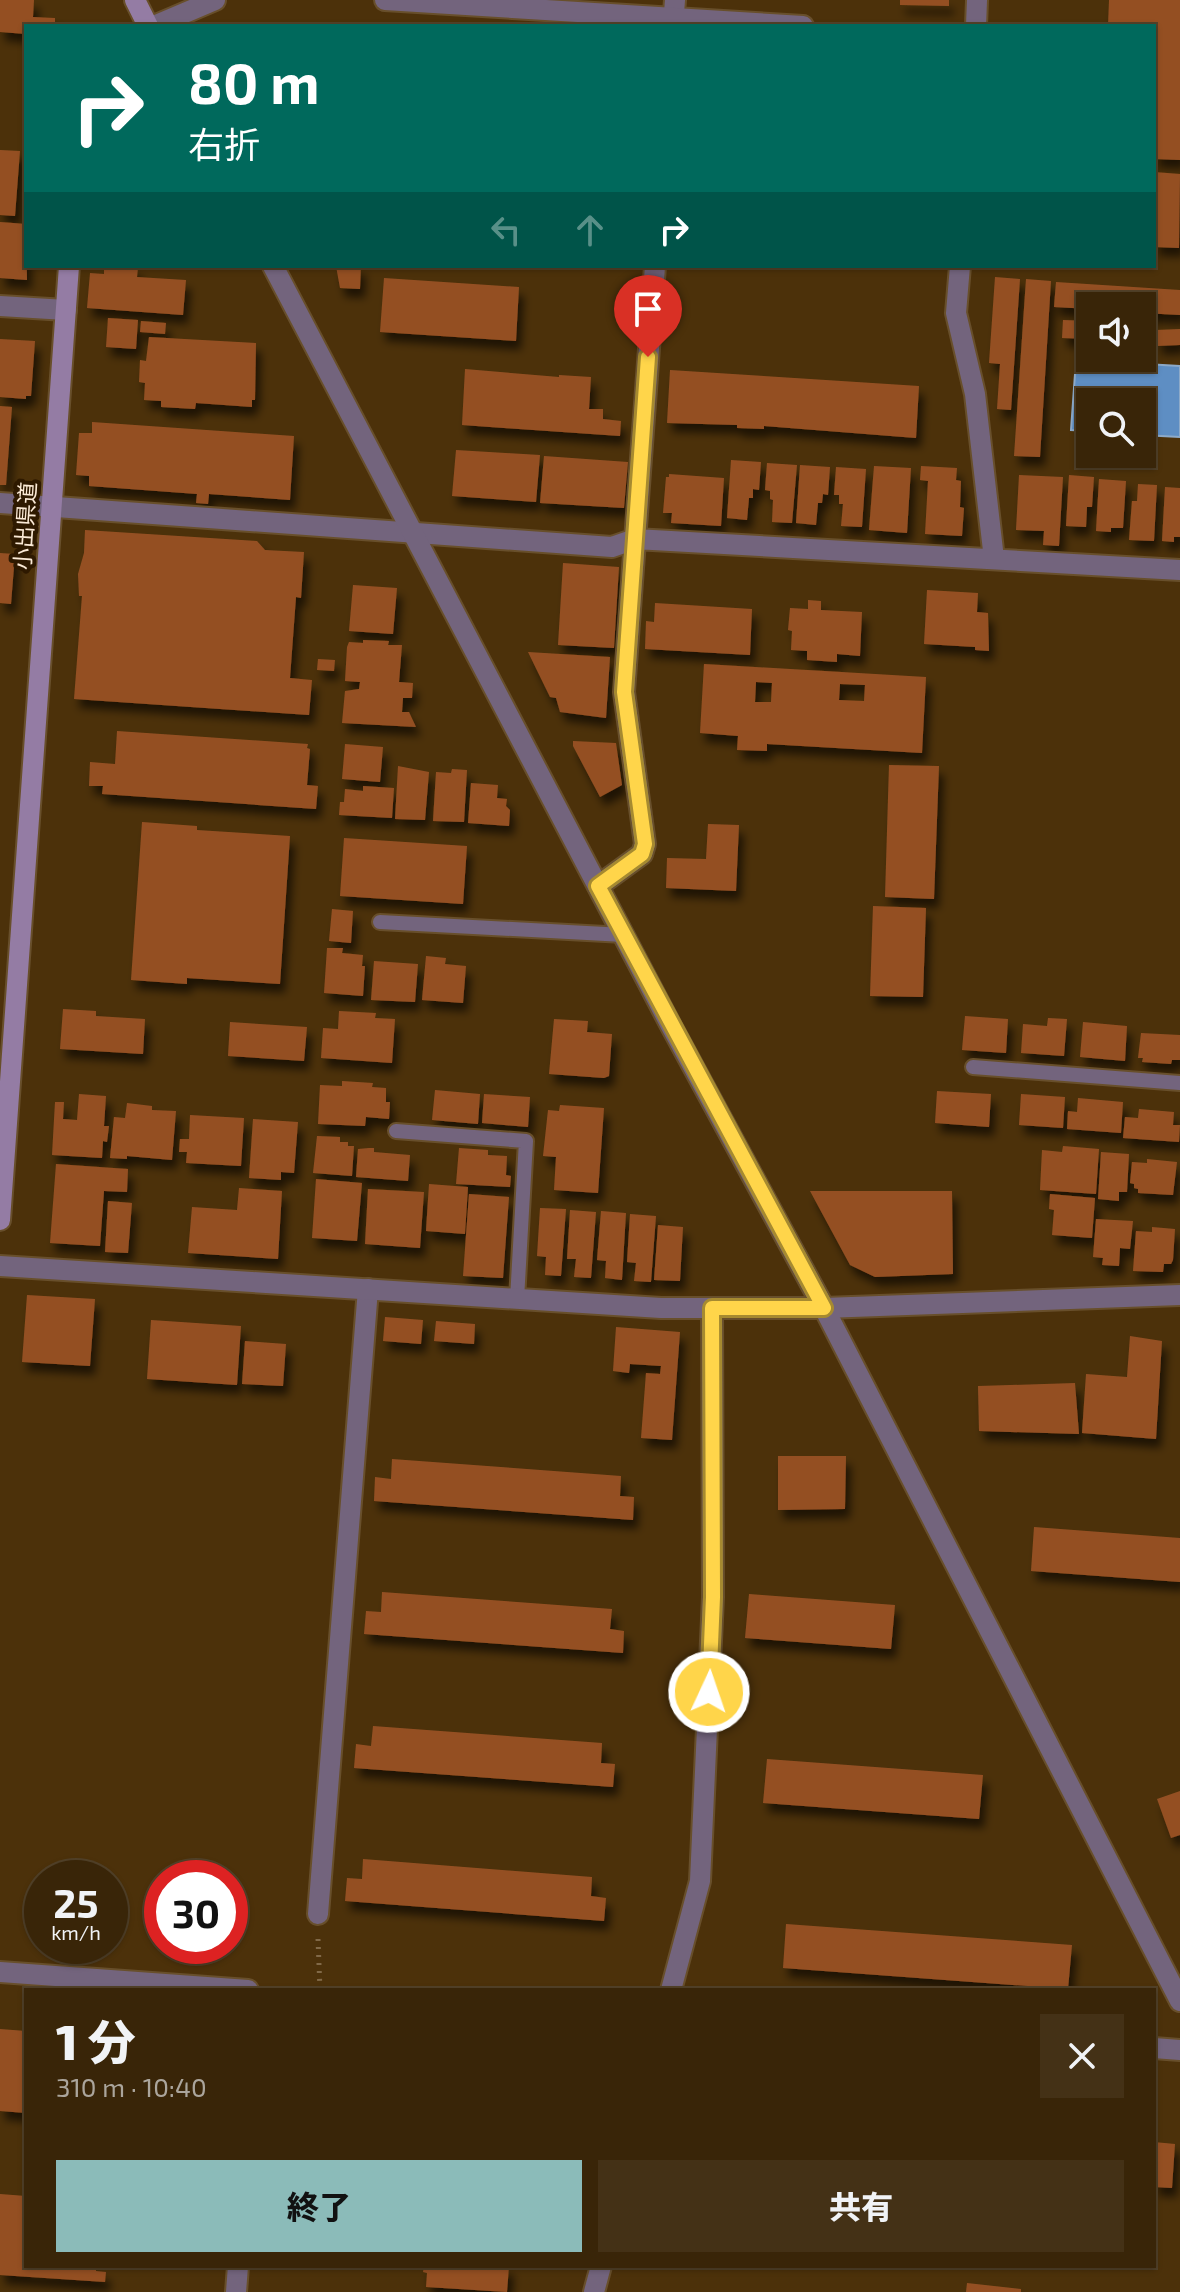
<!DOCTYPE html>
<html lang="ja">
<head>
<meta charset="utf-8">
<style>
  body { margin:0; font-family:"Exo 2","Noto Sans JP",sans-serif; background:#443116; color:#f1f3f6; height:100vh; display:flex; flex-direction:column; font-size:30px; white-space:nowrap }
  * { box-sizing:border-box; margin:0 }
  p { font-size:26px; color:#aba59c }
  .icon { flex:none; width:44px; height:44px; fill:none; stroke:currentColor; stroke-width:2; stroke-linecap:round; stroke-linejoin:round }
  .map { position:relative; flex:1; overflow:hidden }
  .details { position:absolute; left:24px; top:1988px; width:1132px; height:280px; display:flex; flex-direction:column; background:#392508; border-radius:0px; box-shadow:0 2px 6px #0004,0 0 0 2px #534229 }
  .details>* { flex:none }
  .guide { position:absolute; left:24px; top:24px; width:1132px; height:244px; border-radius:0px; box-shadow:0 2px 6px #0004,0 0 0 2px #534229; background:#00695c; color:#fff; overflow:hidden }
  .fabs { position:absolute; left:1076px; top:292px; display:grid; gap:16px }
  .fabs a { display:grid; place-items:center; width:80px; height:80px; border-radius:0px; background:#392508; box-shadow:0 2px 6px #0004,0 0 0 2px #534229; font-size:40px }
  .speed { position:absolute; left:24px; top:1860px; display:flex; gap:16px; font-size:40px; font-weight:700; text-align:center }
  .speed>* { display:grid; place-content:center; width:104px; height:104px; border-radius:50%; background:#392508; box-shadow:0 2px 6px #0004,0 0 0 2px #534229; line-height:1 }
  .speed small { font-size:20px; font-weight:400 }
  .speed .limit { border:12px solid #d22; background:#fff; color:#111 }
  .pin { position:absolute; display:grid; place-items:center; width:68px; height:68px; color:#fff; margin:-82px -34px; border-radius:50% 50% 50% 0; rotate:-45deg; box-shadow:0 0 8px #0007 }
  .pin .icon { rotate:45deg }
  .me { position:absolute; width:88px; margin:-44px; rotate:3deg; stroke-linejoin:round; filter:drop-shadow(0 0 6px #0008) }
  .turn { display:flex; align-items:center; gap:28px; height:168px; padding:0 32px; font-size:36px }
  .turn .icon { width:104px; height:104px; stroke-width:2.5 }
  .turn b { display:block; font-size:56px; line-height:68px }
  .lanes { display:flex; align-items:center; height:76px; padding:0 32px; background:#0003; justify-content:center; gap:40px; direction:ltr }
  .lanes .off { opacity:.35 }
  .round { display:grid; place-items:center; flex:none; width:84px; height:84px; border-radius:0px; background:#443116 }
  .head { display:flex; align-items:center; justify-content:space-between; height:136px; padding:0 32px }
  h1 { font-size:48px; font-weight:800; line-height:60px }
  .primary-button { display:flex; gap:16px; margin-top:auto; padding:16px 32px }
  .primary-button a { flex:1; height:92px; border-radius:0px; background:#8bbbb9; color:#111; font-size:32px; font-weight:800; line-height:92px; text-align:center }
  .primary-button a+a { background:#443116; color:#f1f3f6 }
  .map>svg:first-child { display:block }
  .water { fill:#5e8ec3; stroke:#8daac9; stroke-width:2 }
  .building { fill:#945024; fill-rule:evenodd; filter:url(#shadow) }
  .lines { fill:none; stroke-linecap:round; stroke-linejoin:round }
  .service-casing { stroke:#684f2b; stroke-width:18 }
  .minor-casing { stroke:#684f2b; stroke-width:24 }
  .tertiary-casing { stroke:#684f2b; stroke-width:24 }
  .secondary-casing { stroke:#684f2b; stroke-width:24 }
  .path { stroke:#816948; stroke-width:5; stroke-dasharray:2 6; stroke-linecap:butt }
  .service { stroke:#73647d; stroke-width:14 }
  .minor { stroke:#73647d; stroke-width:20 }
  .tertiary { stroke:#73647d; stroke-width:20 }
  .secondary { stroke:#947ca4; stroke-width:20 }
  .route-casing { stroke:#a68a30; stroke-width:20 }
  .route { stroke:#ffd54a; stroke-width:14 }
  .labels { text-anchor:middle; stroke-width:8; stroke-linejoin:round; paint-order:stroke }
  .street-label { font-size:22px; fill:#fbead6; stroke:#2e1900 }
</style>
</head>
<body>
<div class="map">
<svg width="1180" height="2292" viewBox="0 0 1180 2292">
  <defs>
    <filter id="shadow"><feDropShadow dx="5" dy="9" stdDeviation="4" flood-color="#0009"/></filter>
  </defs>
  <rect width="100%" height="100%" fill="#4c310a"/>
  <path class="water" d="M1076,360l104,6v71l-38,-2v-33h-52v29l-19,-1z"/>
  <path class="building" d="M0,0h34l-1,17 22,1v8h-29v8l-26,-2z
    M900,0h49v6l-49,-1z
    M1109,0h71v160l-26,-1v-133h-46z
    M0,150l20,1 -5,65 -15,-1z
    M1154,172l26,2 -1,74 -25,-1z
    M0,222l26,2 1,56 -27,-2z
    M104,266l34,2 -1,9 49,3 -3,35 -96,-7 3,-35 14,1z
    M336,266h25l-1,23 -20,-1z
    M995,277l25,2 -9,131 -14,-1 3,-45 -11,-1z
    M384,278l135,9 -3,54 -136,-9z
    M1026,279l25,2 -11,176 -26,-1z
    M1056,282l124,8v25l-38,-2v-7h-52v3l-36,-2z
    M108,318l30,2 -2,29 -30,-2z
    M1063,320l27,1v18l-28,-1z
    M141,321l25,2 -1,11 -25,-2z
    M1180,329v16l-23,1 -1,-16z
    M149,337l107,6 -1,57h-3v7l-56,-4 -1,6 -34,-2v-6l-17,-1 1,-17 -6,-1 1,-22 6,1z
    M0,339l35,2 -4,55h-5v3l-26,-2z
    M465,369l94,8v-2l32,2 -2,32h14v10l18,2 -1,15 -158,-11z
    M670,370l249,16 -3,52 -152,-12v3l-27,-1v-3l-70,-2z
    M0,406l12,1 -6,78h-6z
    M92,422l202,14 -4,64 -81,-6 -1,10 -12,-1 1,-9 -108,-8v-10l-13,-1 3,-42h13z
    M456,450l84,5 -4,47 -84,-6z
    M544,456l84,6 -4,46 -84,-5z
    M731,460l30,2 -2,28 -6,-1v9h-4l-2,22 -20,-2z
    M767,463l30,2 -5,58 -20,-1 1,-22 -3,-1v-8l-5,-1z
    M800,465l30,2 -2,28 -5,-1 -1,9h-4l-2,22 -20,-2z
    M874,466l37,2 -4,65 -38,-3z
    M921,466l36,2 -1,12 5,1 -1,26 4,1 -2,28 -37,-2 3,-53 -8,-1z
    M836,467l30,2 -4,58 -21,-1 2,-22h-4v-9h-5z
    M669,474l55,4 -3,48 -50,-3 1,-10h-9l3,-36h3z
    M1019,475l44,2 -4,69 -16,-1 1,-14 -28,-1z
    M1069,475l25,2 -2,30h-5l-1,20 -20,-1z
    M1099,479l27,2 -3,47h-12v4l-15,-1z
    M1138,484l19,1 -3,56 -25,-1 3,-39h5z
    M1165,487l15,1v49h-6v5l-12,-1z
    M85,530l172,11 8,9 39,2 -3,46 -5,-1 -6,81 22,2 -3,35 -235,-16 8,-103h-3l-1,-22 6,-21z
    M0,553l15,1 -4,50 -11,-1z
    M563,563l56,4 -5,81 -56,-3z
    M353,585l44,3 -4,46 -44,-3z
    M927,590l51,3 -1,19 11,1 1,38 -14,-1v-3l-51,-3z
    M808,600l13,1v9l41,2 -2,44 -23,-2v8l-30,-2v-9l-16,-1 1,-19 -4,-1 2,-22 18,1z
    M655,603l97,6 -2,46 -105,-6 1,-28 8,1z
    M363,640l26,1 -1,4h14l-3,37 14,1 -1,15h-9l-1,14h7l7,15 -74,-4 3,-32 14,-2 1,-7 -15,-1 2,-34 2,-5 14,1z
    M528,652l82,5 -4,61 -46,-6 -4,-14 -6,-1z
    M318,659l17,1 -1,11 -17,-1z
    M704,664l222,13 -4,76 -155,-9v7l-30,-1 1,-14 -38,-3zM756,682l16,1 -1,19h-16zM840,684l25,1 -1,16 -25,-1z
    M117,731l191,13 -1,4 3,1 -3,36 11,1 -2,23 -214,-15 1,-8h-14l1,-24 25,2z
    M573,741l43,2 6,42 -22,12 -27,-51z
    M345,744l38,3 -3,35 -38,-3z
    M889,765l50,1 -5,133 -49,-2z
    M398,766l31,6 -4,48 -30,-1z
    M452,769l15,1 -3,52 -31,-1 3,-49 15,1z
    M471,783l27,2 -1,13 10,1 -1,7 4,4 -1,16 -41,-3z
    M363,786l31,2 -2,30 -53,-3 1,-13h4l1,-13 18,2z
    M142,822l55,4v4l93,6 -10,148 -93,-6v6l-56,-4z
    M708,824l31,1 -3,66 -70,-3 1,-30 39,1z
    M344,838l123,8 -4,58 -123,-8z
    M873,906l53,2 -3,89 -53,-1z
    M332,909l21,2 -2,32 -22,-2z
    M327,948h16l-1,5 21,2 -1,11h3l-2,30 -39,-3z
    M426,956l20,2 -1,6 21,2 -3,37 -41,-3z
    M374,961l44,3 -3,38 -44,-2z
    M63,1009l33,2v5l49,3 -2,35 -83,-5z
    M339,1011l37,2 -1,5 20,1 -3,44 -71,-5 2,-30 15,1z
    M965,1016l43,3 -2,34 -44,-3z
    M1048,1018l19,1 -3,37 -43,-3 2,-29 24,2z
    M554,1019l34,2 -1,11 25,2 -3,42 -5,2 -55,-4z
    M230,1022l77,5 -3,34 -76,-5z
    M1083,1022l44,4 -2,35 -45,-4z
    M1141,1033l39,2v25h-8l-1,4 -29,-2 1,-4h-5z
    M342,1081l31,2 -1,4 14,1v14h4l-1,17 -23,-2 -1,9 -47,-2 2,-39 22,1z
    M435,1090l45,4 -2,30 -46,-4z
    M937,1091l54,3 -2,33 -54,-4z
    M79,1094l27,2 -2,30h5l-2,16 -4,-1 -1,17 -50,-3 3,-53h9l-1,17 14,1z
    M484,1094l46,3 -2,30 -46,-4z
    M1021,1094l44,3 -2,31 -44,-3z
    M1078,1098l45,4 -2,31 -54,-4 1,-18 9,1z
    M127,1103l25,3v4l24,1 -4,49 -45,-4v3l-17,-1 4,-41 11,1z
    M560,1105l44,3 -6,85 -44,-3 2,-33 -13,-1 5,-46 11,1z
    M1139,1109l35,3 -1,13h7l-1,17 -56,-4 2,-21 13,1z
    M190,1115l54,3 -3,48 -55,-3 1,-11h-8l1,-13h9z
    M253,1119l45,3 -4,51 -13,-1v8l-32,-2z
    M317,1136l23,1v5h8v4h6l-2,30 -39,-3z
    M1063,1146l36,3 -3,45 -56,-4 2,-40 20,2z
    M369,1148h5v4l36,3 -2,26 -52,-4 2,-28z
    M459,1148l29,2v5l19,1 -1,19 5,1 -1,11 -54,-3z
    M1101,1152l28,2 -2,38h-8v9l-21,-2z
    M1147,1159l30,3 -4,33 -35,-2v-4l-4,-1v-4l-4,-1 2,-21 15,1z
    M56,1164l72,5 -1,23 -23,-1 -4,55 -50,-3z
    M316,1179l46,4 -5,58 -45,-3z
    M429,1184l39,3 -3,47 -39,-3z
    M239,1188l43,3 -4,68 -90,-6 4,-46 45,3z
    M368,1189l56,3 -4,56 -55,-4z
    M810,1191h142l1,83 -78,3 -25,-12z
    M469,1194l40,3 -6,81 -40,-2z
    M1050,1194l45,4 -3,40 -40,-3 2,-25 -5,-1z
    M108,1201l24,2 -4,50 -23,-1z
    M540,1208l26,1 -5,67 -16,-1 1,-18 -9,-1z
    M570,1210l26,2 -5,66 -17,-1 2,-18h-9z
    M601,1211l25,2 -4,67 -17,-2 1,-17 -9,-1z
    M630,1214l26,2 -5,66 -17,-1 2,-18 -9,-1z
    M1096,1219l37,2 -3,28 -10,-1 -1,18 -17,-1 1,-7 -10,-1z
    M658,1225l25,2 -3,54 -26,-1z
    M1152,1227l23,2 -2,31 -2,4h-7l-1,8 -30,-1 3,-40 16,1z
    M27,1295l68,4 -5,67 -68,-4z
    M385,1317l38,3 -2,24 -38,-3z
    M151,1320l90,6 -4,59 -90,-6z
    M436,1321l39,3 -1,20 -40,-3z
    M616,1327l64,5 -8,108 -31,-2 5,-65 14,1 1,-8 -31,-2 -1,9 -16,-2z
    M1130,1336l32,5 -6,98 -74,-6 4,-59 41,3z
    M245,1341l41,3 -3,42 -41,-2z
    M1075,1383l4,51 -100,-3 -1,-45z
    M778,1456h68l-1,53 -67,1z
    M392,1459l229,17 -1,20 14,1 -1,23 -259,-19 1,-24 16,2z
    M1034,1527l146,11v44l-149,-11z
    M382,1592l230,17 -2,20 14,2 -1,22 -259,-19 2,-23 15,1z
    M749,1594l146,11 -4,44 -146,-11z
    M373,1726l229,17 -1,20 14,1 -2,23 -259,-19 2,-24 15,2z
    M767,1759l216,16 -4,44 -216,-16z
    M1180,1791v44l-9,3 -14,-39z
    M363,1859l229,18 -1,19 15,2 -2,23 -259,-20 2,-23 15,1z
    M786,1924l286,21 -4,44 -285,-21z
    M0,2029l26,2v82l-26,-2z
    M1154,2142l21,2 -3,44 -18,-1z
    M0,2194l26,2v70h70v5l10,1 -1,10 -105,-7z
    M424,2266h85l-2,26 -81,-5 1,-14 -4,-1z
    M967,2283l54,6v3h-55z"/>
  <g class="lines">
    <g class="service-casing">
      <path id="service" d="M380,922l244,13
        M973,1067l207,16
        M396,1131l130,10 -9,158"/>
    </g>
    <g class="minor-casing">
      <path id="minor" d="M673,26l2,-26
        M976,26l1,-26
        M960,266l-4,47 19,81 19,165
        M0,306l66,4
        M0,503l612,44 23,-8 545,31
        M598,886l44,-32 3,-10 -21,-152 31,-426
        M318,1914l50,-625
        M671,1990l29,-109 13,-284 -1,-289
        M236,2292l2,-26
        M594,2292l7,-26"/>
    </g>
    <g class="tertiary-casing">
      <path id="tertiary" d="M385,0l418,26
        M154,26l61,-26
        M273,266l397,758 154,284 356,693
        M0,1266l661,42h163l356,-13
        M0,1972l248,18
        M1154,2048l26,2"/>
    </g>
    <g class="secondary-casing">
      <path id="secondary" d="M135,0l13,26
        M0,1220l69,-954"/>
    </g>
    <path class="path" d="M318,1939l2,51"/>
    <use href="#service" class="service"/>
    <use href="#minor" class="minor"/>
    <use href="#tertiary" class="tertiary"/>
    <use href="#secondary" class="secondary"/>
  </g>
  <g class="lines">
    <g class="route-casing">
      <path id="route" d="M648,357l-24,335 21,152 -3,10 -44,32 226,422h-112l1,289 -4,95"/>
    </g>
    <use href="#route" class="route"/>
  </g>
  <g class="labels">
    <g class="street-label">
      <text transform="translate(25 526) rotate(-86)" y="8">小出県道</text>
    </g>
  </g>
</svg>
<div class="fabs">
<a><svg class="icon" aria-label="sound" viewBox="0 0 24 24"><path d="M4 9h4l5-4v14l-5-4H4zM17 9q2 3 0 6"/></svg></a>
<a><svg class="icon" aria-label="search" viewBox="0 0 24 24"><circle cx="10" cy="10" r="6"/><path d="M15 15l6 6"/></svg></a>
</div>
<div class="speed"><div>25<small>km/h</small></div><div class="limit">30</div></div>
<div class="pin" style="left:648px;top:357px;background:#d93025"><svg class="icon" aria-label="arrive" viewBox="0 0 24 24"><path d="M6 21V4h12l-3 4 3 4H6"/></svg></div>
<svg class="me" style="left:709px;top:1692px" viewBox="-20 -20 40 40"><circle r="17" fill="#ffd54a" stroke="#fff" stroke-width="3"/><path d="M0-11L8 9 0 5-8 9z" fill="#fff"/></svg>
<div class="guide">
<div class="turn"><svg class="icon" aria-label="right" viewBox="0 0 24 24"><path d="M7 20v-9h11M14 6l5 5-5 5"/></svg><div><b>80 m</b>右折</div></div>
<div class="lanes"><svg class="icon off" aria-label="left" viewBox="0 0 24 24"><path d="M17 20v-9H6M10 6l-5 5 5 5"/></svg><svg class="icon off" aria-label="ahead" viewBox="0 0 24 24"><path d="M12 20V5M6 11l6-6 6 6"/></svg><svg class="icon" aria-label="right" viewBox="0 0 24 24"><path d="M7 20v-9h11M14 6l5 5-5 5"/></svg></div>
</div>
<section class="details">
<div class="head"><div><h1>1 分</h1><p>310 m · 10:40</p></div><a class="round"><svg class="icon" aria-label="close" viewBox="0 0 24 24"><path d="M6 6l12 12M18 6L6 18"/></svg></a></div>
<div class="primary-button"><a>終了</a><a>共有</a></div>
</section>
</div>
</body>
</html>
